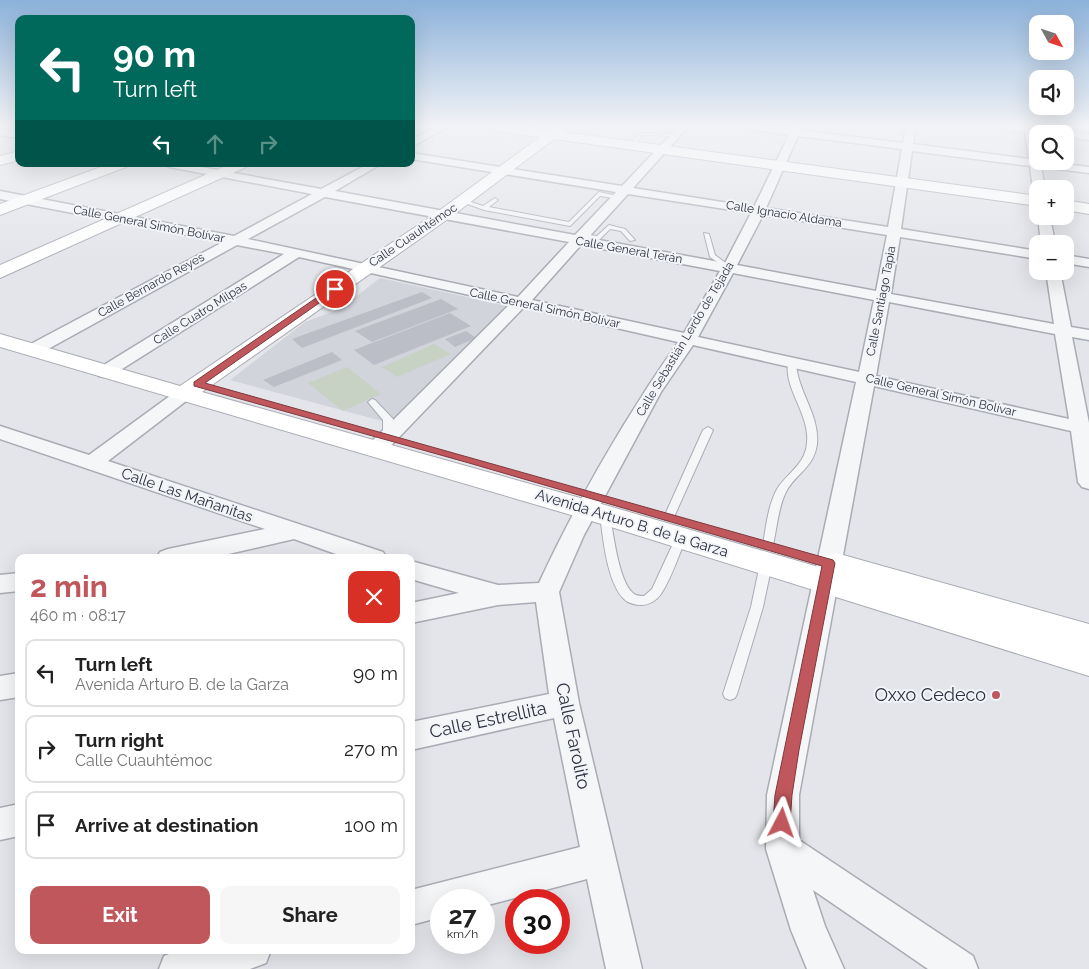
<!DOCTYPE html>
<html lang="en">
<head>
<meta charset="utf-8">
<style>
  body { margin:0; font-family:Raleway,sans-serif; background:#f6f6f6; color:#222; height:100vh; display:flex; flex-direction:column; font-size:19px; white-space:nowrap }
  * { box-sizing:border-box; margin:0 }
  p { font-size:16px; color:#767676 }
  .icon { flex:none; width:28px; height:28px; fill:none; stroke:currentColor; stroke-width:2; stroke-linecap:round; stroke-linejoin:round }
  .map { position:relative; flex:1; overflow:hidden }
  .side { position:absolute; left:15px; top:554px; width:400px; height:400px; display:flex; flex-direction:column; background:#fff; border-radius:10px; box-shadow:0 5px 20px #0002 }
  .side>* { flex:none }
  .guide { position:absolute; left:15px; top:15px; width:400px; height:152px; border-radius:10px; box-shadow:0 5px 20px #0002; background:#00695c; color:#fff; overflow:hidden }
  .needle { width:32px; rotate:130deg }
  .controls { position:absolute; left:1029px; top:15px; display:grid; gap:10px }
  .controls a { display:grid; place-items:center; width:45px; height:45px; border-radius:10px; background:#fff; box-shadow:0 5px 20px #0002; font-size:25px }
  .speed { position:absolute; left:430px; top:889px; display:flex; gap:10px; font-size:25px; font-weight:700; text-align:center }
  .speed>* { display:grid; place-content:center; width:65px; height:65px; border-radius:50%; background:#fff; box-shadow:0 5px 20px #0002; line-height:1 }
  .speed small { font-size:12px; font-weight:400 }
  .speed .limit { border:8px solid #d22; background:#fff; color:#111 }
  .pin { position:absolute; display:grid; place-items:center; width:42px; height:42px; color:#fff; margin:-21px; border:2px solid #fff; border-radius:50%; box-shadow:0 1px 5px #0007 }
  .me { position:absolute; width:55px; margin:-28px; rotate:4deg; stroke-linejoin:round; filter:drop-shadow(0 0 4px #0008) }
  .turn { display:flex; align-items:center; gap:18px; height:105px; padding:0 15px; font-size:22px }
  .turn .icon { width:65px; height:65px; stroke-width:2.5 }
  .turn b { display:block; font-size:35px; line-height:42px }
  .lanes { display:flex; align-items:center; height:48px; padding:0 15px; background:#0003; justify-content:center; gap:25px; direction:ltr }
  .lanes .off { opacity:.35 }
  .round { display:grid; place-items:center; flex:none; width:52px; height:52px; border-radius:10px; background:#f6f6f6 }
  .head { display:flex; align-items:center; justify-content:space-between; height:85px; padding:0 15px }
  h1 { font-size:30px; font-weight:700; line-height:38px; color:#c0575c }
  .primary-button { display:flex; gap:10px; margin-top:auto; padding:10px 15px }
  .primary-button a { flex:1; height:58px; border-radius:10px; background:#c0575c; color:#fff; font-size:20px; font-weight:700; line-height:58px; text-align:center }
  .primary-button a+a { background:#f6f6f6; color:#222 }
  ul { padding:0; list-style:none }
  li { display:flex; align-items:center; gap:15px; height:68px; margin:0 10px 8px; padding:0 5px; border:2px solid #e0e0e0; border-radius:10px }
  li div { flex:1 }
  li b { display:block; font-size:19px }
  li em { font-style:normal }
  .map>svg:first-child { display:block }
  .built { fill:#d1d4db }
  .green { fill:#c7d2c5 }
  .building { fill:#bbbec6 }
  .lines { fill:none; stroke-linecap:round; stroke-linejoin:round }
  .lane-casing { stroke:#a9acb4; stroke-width:2 }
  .street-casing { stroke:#a9acb4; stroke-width:3 }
  .secondary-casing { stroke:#a9acb4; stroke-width:2 }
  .lane { fill:#f5f6f8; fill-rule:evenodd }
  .street { fill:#f5f6f8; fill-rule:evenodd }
  .secondary { fill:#fff; fill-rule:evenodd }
  .route { fill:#c0575c; stroke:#7d393c }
  .poi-dot { fill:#c0575c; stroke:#f3f4f7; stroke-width:2 }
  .labels { text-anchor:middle; stroke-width:4; stroke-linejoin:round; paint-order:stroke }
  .far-street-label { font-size:12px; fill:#2d3240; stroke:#f3f4f7 }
  .street-label { font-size:15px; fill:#2d3240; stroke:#f3f4f7 }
  .near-poi-label { font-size:18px; fill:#2d3240; stroke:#f3f4f7; text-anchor:end }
  .near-street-label { font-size:18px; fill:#2d3240; stroke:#f3f4f7 }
</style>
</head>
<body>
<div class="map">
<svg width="1089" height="969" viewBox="0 0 1089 969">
  <rect width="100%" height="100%" fill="#e3e5ea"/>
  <path class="built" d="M380,278l127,28 -114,118 -163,-44 75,-58 35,-13z"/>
  <path class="green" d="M434,344l17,10 -54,23 -15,-10z
    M347,367l34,27 -38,17 -35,-28z"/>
  <path class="building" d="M422,292l10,6 -130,50 -10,-9z
    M441,299l17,10 -86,33 -17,-11z
    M450,313l21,13 -97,39 -20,-15z
    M466,331l10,7 -21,9 -10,-8z
    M332,352l10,8 -68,27 -11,-7z"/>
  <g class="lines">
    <g class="lane-casing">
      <path id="lane" d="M639,133l37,1 2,1 -2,1 -34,-1 -8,11h-4z
        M599,192l23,5 -3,2 -19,-3 -30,30 -86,-16 -25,-9 3,-2 21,7 12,-8 3,2 -9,7 80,15z
        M609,225l16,4 10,11 -5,1 -9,-10 -11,-2 -11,11 -19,-4 3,-2 14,2z
        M704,233l5,1 6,21 16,12v2h-4l-17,-12z
        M789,360h6l1,2c1,29 24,53 21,82 -3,24 -21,29 -31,48 -8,16 -9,36 -13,53l-1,3h-8l-1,-3c3,-19 5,-39 14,-56 11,-17 29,-25 30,-47 3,-28 -26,-57 -18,-82z
        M372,399l3,1 18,19 -2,19 -3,1 -5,-3v-16l-15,-18z
        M708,427l5,3 -39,87 -1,3h-8l-1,-3 39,-87z
        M605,511l5,4c3,18 9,67 23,78 3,3 7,3 11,3l8,-7 25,-54h8l1,3c-7,17 -15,41 -25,56 -4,6 -12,11 -19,11 -6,0 -14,-2 -18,-6 -17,-16 -21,-61 -24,-84z
        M766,560l4,1 2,3 -9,43 -26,87 -2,4 -5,2 -5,-2 -2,-4 28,-87 9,-43 2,-3z"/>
    </g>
    <g class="street-casing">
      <path id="street" d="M436,127h12l-37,20v-7z
        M678,127h10l-55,61 121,19 35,-72 -36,-5 -5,-3 43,2 1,-2h10l-2,3 103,13 3,-16h10l-3,17 116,15 -4,-27 -21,-2 -5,-3h35l55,7v6l-24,-3v-3h-30l3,27 51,6v6l-48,-6 4,22h-7v3l-5,-3 -3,-23 -118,-15 -11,78 137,22v8l-138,-22 -9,57 163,30 -8,-53h14l11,56 18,3v10l-17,-3 17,86v66l-7,-2 -4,-5 -7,-51 -197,-45 -75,409v45l174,116 5,13h-50l-115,-79 12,36 19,43h-37l-16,-39 -25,-81 1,-54 89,-413 -163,-37 -32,47 -77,143 -25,57 20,111 63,266h-36l-19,-90 -103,27v-6h-43v17l-30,8v-35l169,-43 -26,-129 -143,32v-28l138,-28 -13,-92 -38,3 -87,18v-20l48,-10 -48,-14v-18l87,24 41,-2c39,-84 86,-165 139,-241l-154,-35 -141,147 -7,1 -7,-1 -3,-5 3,-5 141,-140 -211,-47 -188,119 -6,1 -6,-1 -3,-4 3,-4 185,-114 -47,-9 -198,109h-12l-2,-4 2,-4 196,-104 -223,-43v-8l234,45 78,-42 -143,-27 -5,-3h21l136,25 47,-25h13l-46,27 240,44 41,-43 -205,-33v-6l211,33zM798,136l104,13 -14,78 -122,-19zM628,194l123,19 -26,50 -137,-25zM325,197l244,45 -51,55 -270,-58zM763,215l124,20 -11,56 -139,-26zM581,245l139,26 -36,62 -152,-33zM733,273l141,27 -15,72 -161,-35zM889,302l166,32 14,85 -193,-43z
        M0,129l19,3v6l-19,-3z
        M1038,216h12l5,28h-14z
        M1065,255l24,4v8l-24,-4z
        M184,389l6,1 3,4 -3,4 -82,63 275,91 4,6h-40l-53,-19 -83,19h-55l4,-6 8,-3 97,-20 -265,-90v-13l89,29 89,-65z
        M19,573v18l-19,2v-18z
        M19,673v24l-19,3v-24z
        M19,804v32l-19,4v-32z
        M179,950h92l-5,13 -16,6h-91l5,-13z"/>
    </g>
    <g class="secondary-casing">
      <path id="secondary" d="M489,127h34l26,3 5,-3h10l1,2 -2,3 475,64v10l-484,-67 -106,80 -246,173 403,113 217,63 -1,-3 4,-8 11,-4 253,71v52l-494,-154 -595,-175v-13l180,52 256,-173 104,-76 -45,-6z
        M19,151v9l-19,5v-9z
        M109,164h19l-2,3 -126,48v-11z
        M230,164h18l-2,3 -246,111v-13z
        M1065,200l24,4v10l-24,-4z"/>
    </g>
    <use href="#lane" class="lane"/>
    <use href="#street" class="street"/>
    <use href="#secondary" class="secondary"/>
  </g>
  <linearGradient id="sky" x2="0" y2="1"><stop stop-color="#8cb2da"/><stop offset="0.48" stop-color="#f2f3f6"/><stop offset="1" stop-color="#f2f3f6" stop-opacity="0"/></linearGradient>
  <rect width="1089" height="263" fill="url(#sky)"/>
  <path class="route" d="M332,287l7,2 -134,94 628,177 2,3 -36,187 -7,45 -2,28 -2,6 -6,2 -7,-2 -2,-6 2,-28 47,-229 -353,-103 -275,-77v-4z"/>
  <circle class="poi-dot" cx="996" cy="695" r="5"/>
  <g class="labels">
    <g class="far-street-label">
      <text transform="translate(784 214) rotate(9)" y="4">Calle Ignacio Aldama</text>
      <text transform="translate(149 224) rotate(11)" y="4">Calle General Simón Bolívar</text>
      <text transform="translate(413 235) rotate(-34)" y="4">Calle Cuauhtémoc</text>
      <text transform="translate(629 250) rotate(10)" y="4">Calle General Terán</text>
      <text transform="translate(151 285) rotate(-29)" y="4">Calle Bernardo Reyes</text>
      <text transform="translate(881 301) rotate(-79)" y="4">Calle Santiago Tapia</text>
      <text transform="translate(545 308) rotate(12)" y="4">Calle General Simón Bolívar</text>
      <text transform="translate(200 313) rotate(-32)" y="4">Calle Cuatro Milpas</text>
      <text transform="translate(685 339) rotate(-59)" y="4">Calle Sebastián Lerdo de Tejada</text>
      <text transform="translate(941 395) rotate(13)" y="4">Calle General Simón Bolívar</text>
    </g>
    <g class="street-label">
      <text transform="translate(187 495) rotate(19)" y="5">Calle Las Mañanitas</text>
      <text transform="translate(632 523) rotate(17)" y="5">Avenida Arturo B. de la Garza</text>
    </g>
    <g class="near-poi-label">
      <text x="986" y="701">Oxxo Cedeco</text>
    </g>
    <g class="near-street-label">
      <text transform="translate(488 720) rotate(-12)" y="6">Calle Estrellita</text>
      <text transform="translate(573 736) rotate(78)" y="6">Calle Farolito</text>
    </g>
  </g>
</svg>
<div class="controls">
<a><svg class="needle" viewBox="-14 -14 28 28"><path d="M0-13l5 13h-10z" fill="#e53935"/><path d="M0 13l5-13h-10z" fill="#767676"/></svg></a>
<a><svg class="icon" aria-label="sound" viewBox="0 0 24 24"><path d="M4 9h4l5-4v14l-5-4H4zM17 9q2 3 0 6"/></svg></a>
<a><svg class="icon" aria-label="search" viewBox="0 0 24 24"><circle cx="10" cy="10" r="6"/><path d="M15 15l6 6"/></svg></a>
<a>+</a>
<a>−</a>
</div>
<div class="speed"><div>27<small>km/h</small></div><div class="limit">30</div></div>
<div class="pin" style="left:335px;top:289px;background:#d93025"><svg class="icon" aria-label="arrive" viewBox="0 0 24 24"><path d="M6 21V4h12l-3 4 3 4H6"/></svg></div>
<svg class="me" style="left:782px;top:823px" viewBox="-20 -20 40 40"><path d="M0-17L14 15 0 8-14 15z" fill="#c0575c" stroke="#fff" stroke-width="4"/></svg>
<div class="guide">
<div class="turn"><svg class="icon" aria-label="left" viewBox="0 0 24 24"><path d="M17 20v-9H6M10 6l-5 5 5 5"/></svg><div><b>90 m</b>Turn left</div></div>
<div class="lanes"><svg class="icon" aria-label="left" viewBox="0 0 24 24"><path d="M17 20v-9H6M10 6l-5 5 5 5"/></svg><svg class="icon off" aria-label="ahead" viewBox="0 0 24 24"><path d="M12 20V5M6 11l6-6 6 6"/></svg><svg class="icon off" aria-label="right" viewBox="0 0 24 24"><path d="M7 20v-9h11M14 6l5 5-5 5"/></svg></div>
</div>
<section class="side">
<div class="head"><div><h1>2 min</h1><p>460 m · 08:17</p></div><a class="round" style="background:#d93025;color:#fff"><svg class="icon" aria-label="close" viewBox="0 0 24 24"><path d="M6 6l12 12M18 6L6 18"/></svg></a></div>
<ul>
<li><svg class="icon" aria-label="left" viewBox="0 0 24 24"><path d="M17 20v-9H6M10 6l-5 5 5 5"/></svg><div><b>Turn left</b><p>Avenida Arturo B. de la Garza</p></div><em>90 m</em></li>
<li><svg class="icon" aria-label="right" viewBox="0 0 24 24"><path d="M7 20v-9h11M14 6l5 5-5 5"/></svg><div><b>Turn right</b><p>Calle Cuauhtémoc</p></div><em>270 m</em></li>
<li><svg class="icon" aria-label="arrive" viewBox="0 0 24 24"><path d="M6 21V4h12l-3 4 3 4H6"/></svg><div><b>Arrive at destination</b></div><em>100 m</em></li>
</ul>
<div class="primary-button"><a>Exit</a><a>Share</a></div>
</section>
</div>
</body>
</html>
